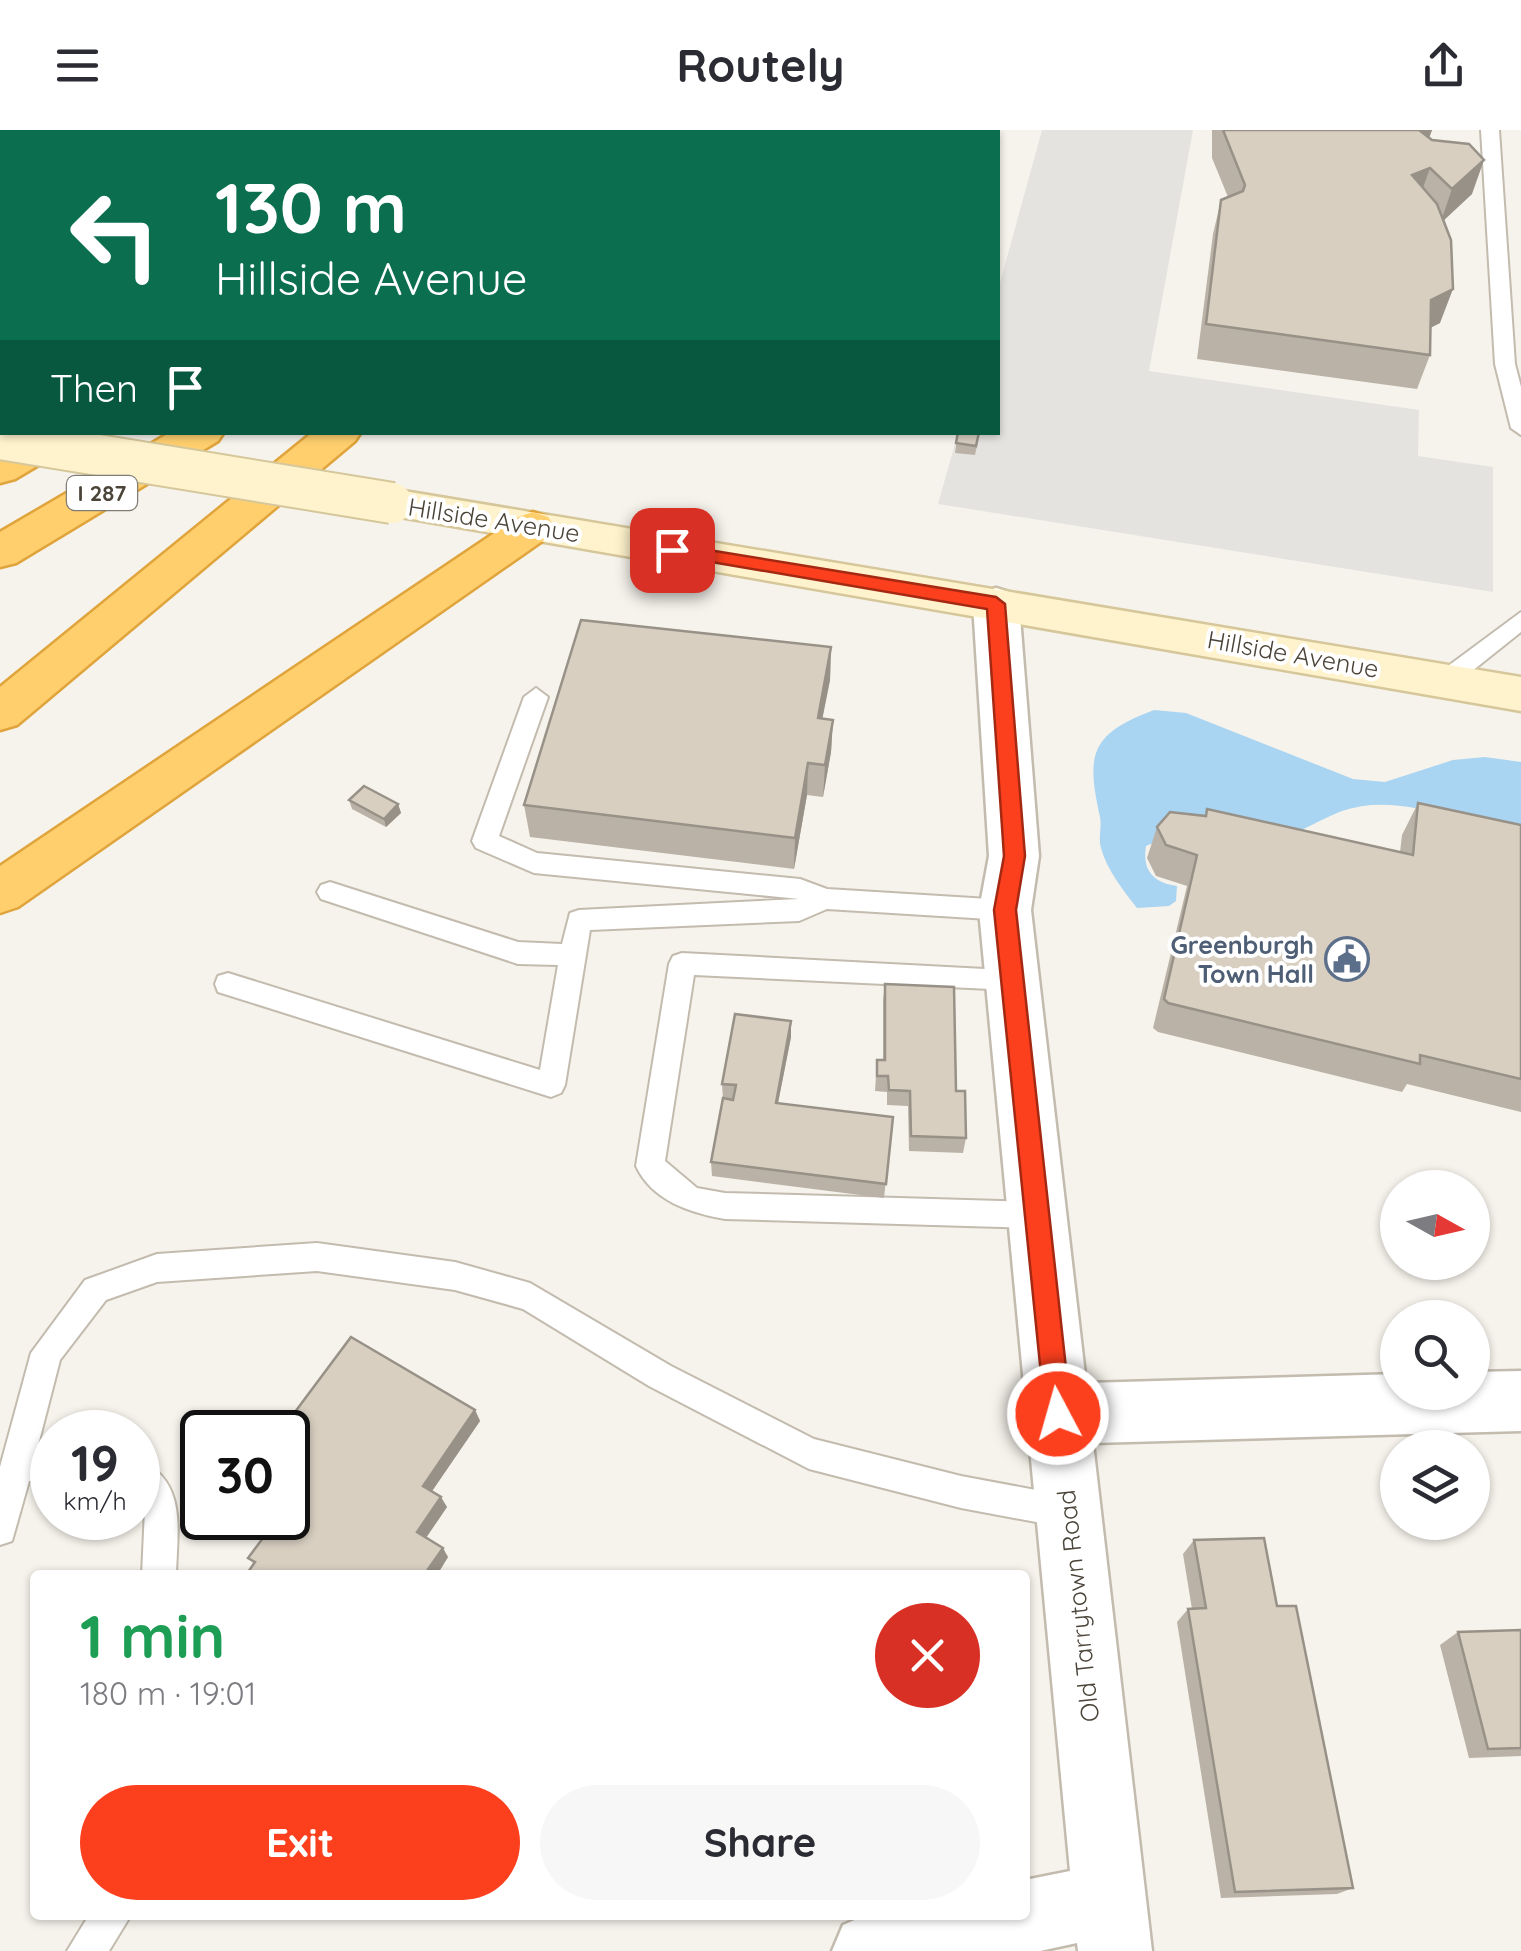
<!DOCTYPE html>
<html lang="en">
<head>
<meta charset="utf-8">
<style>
  body { margin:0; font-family:Quicksand,sans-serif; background:#f7f7f7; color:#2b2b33; height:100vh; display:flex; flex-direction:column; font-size:38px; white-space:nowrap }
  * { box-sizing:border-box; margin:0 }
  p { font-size:32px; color:#7c7c81 }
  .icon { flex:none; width:55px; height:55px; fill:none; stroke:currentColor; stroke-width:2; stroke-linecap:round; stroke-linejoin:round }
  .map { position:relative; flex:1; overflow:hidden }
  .sheet { position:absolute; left:30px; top:1440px; width:1000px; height:350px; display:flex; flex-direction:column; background:#fff; border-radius:10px; box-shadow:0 2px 8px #0004 }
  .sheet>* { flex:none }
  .hud { position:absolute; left:0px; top:0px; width:1000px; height:305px; box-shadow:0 2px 8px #0004; background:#0b6e4f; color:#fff; overflow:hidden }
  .needle { width:65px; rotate:98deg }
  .controls { position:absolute; left:1380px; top:1040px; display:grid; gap:20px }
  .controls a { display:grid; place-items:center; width:110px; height:110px; border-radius:50%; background:#fff; box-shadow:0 2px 8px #0004; font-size:50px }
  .speed { position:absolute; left:30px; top:1280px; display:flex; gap:20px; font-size:50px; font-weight:700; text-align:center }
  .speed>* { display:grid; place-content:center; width:130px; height:130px; border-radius:50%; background:#fff; box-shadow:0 2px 8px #0004; line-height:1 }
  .speed small { font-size:25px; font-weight:400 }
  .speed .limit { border:5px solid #111; border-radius:15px; background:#fff; color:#111 }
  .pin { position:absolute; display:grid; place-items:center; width:85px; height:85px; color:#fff; margin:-42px; border-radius:20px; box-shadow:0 5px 15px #0006 }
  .me { position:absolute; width:110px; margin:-55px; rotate:354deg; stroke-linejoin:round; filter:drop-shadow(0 0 8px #0008) }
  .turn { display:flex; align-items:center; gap:35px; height:210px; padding:0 50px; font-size:45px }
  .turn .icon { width:130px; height:130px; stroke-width:2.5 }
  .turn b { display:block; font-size:70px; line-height:85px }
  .then { display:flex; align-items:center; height:95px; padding:0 50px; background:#0003; gap:20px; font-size:38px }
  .round { display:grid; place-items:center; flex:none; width:105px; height:105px; border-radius:52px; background:#f7f7f7 }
  .summary { display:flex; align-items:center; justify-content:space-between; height:170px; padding:0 50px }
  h1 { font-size:60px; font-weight:700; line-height:75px; color:#1e9e55 }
  .cta { display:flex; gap:20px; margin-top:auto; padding:20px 50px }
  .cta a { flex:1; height:115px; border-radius:60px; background:#fc3f1d; color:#fff; font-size:40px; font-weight:700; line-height:115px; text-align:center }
  .cta a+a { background:#f7f7f7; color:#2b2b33 }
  header { display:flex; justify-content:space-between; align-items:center; height:130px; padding:0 50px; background:#fff; font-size:45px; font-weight:700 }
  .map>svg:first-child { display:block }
  .parking { fill:#e5e3e0 }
  .water { fill:#a9d4f2 }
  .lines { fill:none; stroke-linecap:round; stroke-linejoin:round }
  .lane-casing { stroke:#c2bbae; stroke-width:4 }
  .street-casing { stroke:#c2bbae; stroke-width:5 }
  .secondary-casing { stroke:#d6c79b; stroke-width:5 }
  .highway-casing { stroke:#e0a43c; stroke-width:5 }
  .lane { fill:#fff; fill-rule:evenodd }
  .street { fill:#fff; fill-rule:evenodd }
  .secondary { fill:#fff3cd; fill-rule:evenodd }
  .highway { fill:#ffcf6e; fill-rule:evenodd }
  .secondary-bridge-casing { stroke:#d6c79b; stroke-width:44; stroke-linecap:butt }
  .secondary-bridge { stroke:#fff3cd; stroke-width:40 }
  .wall { fill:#bab2a6 }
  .shaded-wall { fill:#979187 }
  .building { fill:#d8cfc1; stroke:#979187; stroke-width:2.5 }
  .route { fill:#fc3f1d; stroke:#a42913; stroke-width:2.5 }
  .labels { text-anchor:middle; stroke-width:8; stroke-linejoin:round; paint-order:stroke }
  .shield { fill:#fff; stroke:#817c74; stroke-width:2.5 }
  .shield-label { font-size:22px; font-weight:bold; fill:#4b4439 }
  .street-label { font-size:25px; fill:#4b4439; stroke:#fff }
  .service-label { font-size:25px; font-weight:bold; fill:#4e5e75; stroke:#fff; text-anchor:end }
</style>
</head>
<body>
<header><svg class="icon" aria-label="menu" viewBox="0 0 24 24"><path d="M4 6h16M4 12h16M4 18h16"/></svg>Routely<svg class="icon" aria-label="share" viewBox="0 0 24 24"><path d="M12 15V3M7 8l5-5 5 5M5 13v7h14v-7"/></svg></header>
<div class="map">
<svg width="1521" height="1821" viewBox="0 0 1521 1821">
  <rect width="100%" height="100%" fill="#f6f3ec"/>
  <path class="parking" d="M1042,0h151l-44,241 270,39 -1,46 75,11v125l-555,-88 20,-71 40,-1v-142z"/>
  <path class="water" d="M1154,580l32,3 167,66 32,3 68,-22 32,-3 36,5v74c-57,-12 -122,-45 -179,-25 -22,8 -74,39 -92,40 -35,2 -71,-21 -104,-5 -4,24 7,37 31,40l-1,15 -7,5 -32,2c-14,-18 -30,-38 -36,-60 -3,-10 1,-21 -1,-31 -14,-63 -10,-83 54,-107z"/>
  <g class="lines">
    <g class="lane-casing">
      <path id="lane" d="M1481,0h18l16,234 6,23v48l-10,-7 -16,-64z
        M1521,482v20l-69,55h-16l-4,-6 4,-6z
        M536,558l12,9 -49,139 38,17 263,26 27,10 178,11 9,3 4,7 -4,7 -9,3 -178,-11 -28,12 -209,9 -25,155 -4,8 -10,4 -333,-105 -3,-8 3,-8 10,-3 312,97 18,-105 -40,-1 -197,-65 -4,-7 4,-7 9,-3 188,60 44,2 8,-31 9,-3 220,-11 -265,-26 -58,-25 -4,-7 52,-144z
        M682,823l339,18 4,8 -4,8 -9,3 -318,-15 -29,186 32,27 28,5 313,9 10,4 5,9 -5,9 -10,4 -313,-9c-34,-6 -73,-18 -89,-53l33,-202 4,-8z
        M317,1113l138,19 75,21 141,83 143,73 147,37 107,20 12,5 4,11 -4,11 -12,5 -107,-20 -152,-39 -160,-83 -126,-77 -68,-19 -138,-19 -160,11 -51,18 -46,60 -23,89 15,-1v32l-23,1 -17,60 -12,4v-78l31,-114 54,-73 72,-26z
        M138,1330c50,20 39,71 38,115h-34l3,-66 -7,-9z
        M89,1785h42l-22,36h-42z"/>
    </g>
    <g class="street-casing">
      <path id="street" d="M264,0h55l2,2h-55z
        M2,17v24l-2,1v-24z
        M996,458l16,5 7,11 20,252 -8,54 55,473 312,-9v18h74v-20l49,-1v60l-428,12 59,508h-74l-1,-8 -37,8h-208l11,-26 23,-10h159v-35l45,-9 -91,-961 10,-54 -16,-252 7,-11z"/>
    </g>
    <g class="secondary-casing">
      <path id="secondary" d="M392,359l1129,188v34l-1144,-198 -7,-10 7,-10z"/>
    </g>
    <g class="highway-casing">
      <path id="highway" d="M32,302h53l-6,9 -64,38 -15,4v-32z
        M171,302h53l-6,9 -202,122 -16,4v-35z
        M313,302h48l-6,9 -338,284 -17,5v-43z
        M533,382l15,5 7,10 -7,10 -530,370 -18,6v-47l518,-349z"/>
    </g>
    <use href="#lane" class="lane"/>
    <use href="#street" class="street"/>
    <use href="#secondary" class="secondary"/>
    <use href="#highway" class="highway"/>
    <g class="secondary-bridge-casing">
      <path id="secondary-bridge" d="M0,309l392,64"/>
    </g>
    <use href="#secondary-bridge" class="secondary-bridge"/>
  </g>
  <path class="wall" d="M1212,0h220l-3,8 43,56 -29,26 -3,103 -10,5v27l-13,34 -220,-30 16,-125 8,-34 7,-3 -16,-39z
    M958,302h22l-5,23 -20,-2z
    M831,517l-1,33 -8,39 11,1 -2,32 -8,45 -16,-2 -13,74 -264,-32 -6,-32z
    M349,670l49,4 3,9 -15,14 -34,-18z
    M1418,673l103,22v287l-114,-28 -5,8 -244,-60 -5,-4 34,-142 -31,-10 -9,-18 10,-31 243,25 2,-17z
    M885,854l71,107 10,47 -3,15 -54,-2 -1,-45 -21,-1v-13l-12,-1 2,-31h6v-60z
    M791,907l-13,66 115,14 -9,81 -172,-22 -1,-14 12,-63 -1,-15z
    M475,1280l5,11 -48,70 15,16 -21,31 22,19 -11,18h-191l8,-11 -6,-6 53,-72 -13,-9v-41l12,-17 -5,-7z
    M1194,1410l83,66 76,282 -16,6 -116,4 -44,-276 11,-13h4l-9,-55z
    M1521,1500v126l-52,2 -29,-113 18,-13z"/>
  <path class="shaded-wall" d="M1418,0h14l-11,30z
    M1484,30l-12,34 -32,30 12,-35z
    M1430,38l-12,34 -6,-27z
    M1453,159l-13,34 -22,11 13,-34z
    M831,517l-1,33 -14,71 2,-33z
    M833,590l-2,32 -8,45 2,-32z
    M808,633l-1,32 -13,74 1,-31z
    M398,674l3,9 -15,14 -2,-8z
    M791,891v16l-16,81 1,-15z
    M475,1280l5,11 -52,76 -5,-11z
    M441,1367l6,10 -24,35 -6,-10z
    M443,1418l5,9 -11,18h-13z"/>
  <path class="building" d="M57,0h8l20,2h-30z
    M1223,0h196l13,10 37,4 15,16 -32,29 -22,-21 -18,7 25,29 14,36 2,49 -22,11 -1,55 -224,-31 15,-124 22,-9 2,-6z
    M958,302h21l-3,14 -20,-3z
    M581,490l250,27 -13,71 15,2 -8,45 -17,-2 -13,75 -271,-33z
    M364,656l34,18 -14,15 -35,-19z
    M1418,673l103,22v254l-101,-24v9l-252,-61 -4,-4 33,-144 -31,-10 -9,-18 13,-15 36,4 1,-7 206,46z
    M885,854l69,3 2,104h9l1,47 -55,-2 -1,-45 -21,-1 -1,-14h-11v-16h8z
    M735,884l56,7 -15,82 117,14 -7,67 -175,-22 12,-64 10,2 3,-15 -14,-1z
    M351,1207l124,73 -52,76 18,11 -24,35 26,16 -19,27h-178l9,-13 -7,-4 30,-40h10v-14l16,-23 -16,-10v-35l14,-19 -7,-5z
    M1264,1408l13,68h19l57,282 -118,4 -47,-283 18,-1 -12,-68z
    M1521,1500v118l-33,1 -30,-117z"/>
  <path class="route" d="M672,414l324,53 9,7 20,252 -9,54 55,504 -4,9 -9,3 -9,-3 -4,-9 -51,-504 10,-54 -17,-247 -322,-55 -3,-4z"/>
  <defs>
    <g id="civic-ring" transform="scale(2.25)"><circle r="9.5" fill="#fff" stroke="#5c6f8a" stroke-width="1.5"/><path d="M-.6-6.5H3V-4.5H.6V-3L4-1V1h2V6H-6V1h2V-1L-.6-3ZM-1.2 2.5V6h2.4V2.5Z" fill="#5c6f8a"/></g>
  </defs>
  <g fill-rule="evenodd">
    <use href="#civic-ring" x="1347" y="829"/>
  </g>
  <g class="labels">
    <rect class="shield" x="67" y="346" width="70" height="34" rx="8"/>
    <g class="shield-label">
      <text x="102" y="371">I 287</text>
    </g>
    <g class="street-label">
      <text transform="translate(494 390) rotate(9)" y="9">Hillside Avenue</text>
      <text transform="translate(1293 524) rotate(10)" y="9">Hillside Avenue</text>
      <text transform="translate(1078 1476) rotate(-96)" y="9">Old Tarrytown Road</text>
    </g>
    <g class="service-label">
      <text x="1314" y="824">Greenburgh<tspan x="1314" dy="29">Town Hall</tspan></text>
    </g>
  </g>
</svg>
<div class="controls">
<a><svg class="needle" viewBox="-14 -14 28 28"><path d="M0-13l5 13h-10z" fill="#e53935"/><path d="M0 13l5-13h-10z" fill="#7c7c81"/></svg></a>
<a><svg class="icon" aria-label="search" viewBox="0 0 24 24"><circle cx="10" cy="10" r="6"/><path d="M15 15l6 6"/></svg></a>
<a><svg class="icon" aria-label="layers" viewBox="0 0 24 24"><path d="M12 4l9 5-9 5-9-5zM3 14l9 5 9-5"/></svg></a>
</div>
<div class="speed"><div>19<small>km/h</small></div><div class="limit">30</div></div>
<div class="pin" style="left:672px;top:420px;background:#d93025"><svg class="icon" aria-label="arrive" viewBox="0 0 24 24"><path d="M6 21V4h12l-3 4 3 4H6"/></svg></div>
<svg class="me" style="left:1058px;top:1284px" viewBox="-20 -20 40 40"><circle r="17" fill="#fc3f1d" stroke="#fff" stroke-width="3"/><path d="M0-11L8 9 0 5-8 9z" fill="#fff"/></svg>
<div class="hud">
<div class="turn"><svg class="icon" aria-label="left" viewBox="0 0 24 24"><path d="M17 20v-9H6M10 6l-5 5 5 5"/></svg><div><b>130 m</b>Hillside Avenue</div></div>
<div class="then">Then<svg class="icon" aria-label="arrive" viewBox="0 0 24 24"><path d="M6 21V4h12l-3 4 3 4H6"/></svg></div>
</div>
<section class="sheet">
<div class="summary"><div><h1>1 min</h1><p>180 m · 19:01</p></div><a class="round" style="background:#d93025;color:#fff"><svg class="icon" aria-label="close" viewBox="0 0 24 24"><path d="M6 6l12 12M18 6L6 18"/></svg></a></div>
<div class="cta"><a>Exit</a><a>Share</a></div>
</section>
</div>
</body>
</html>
